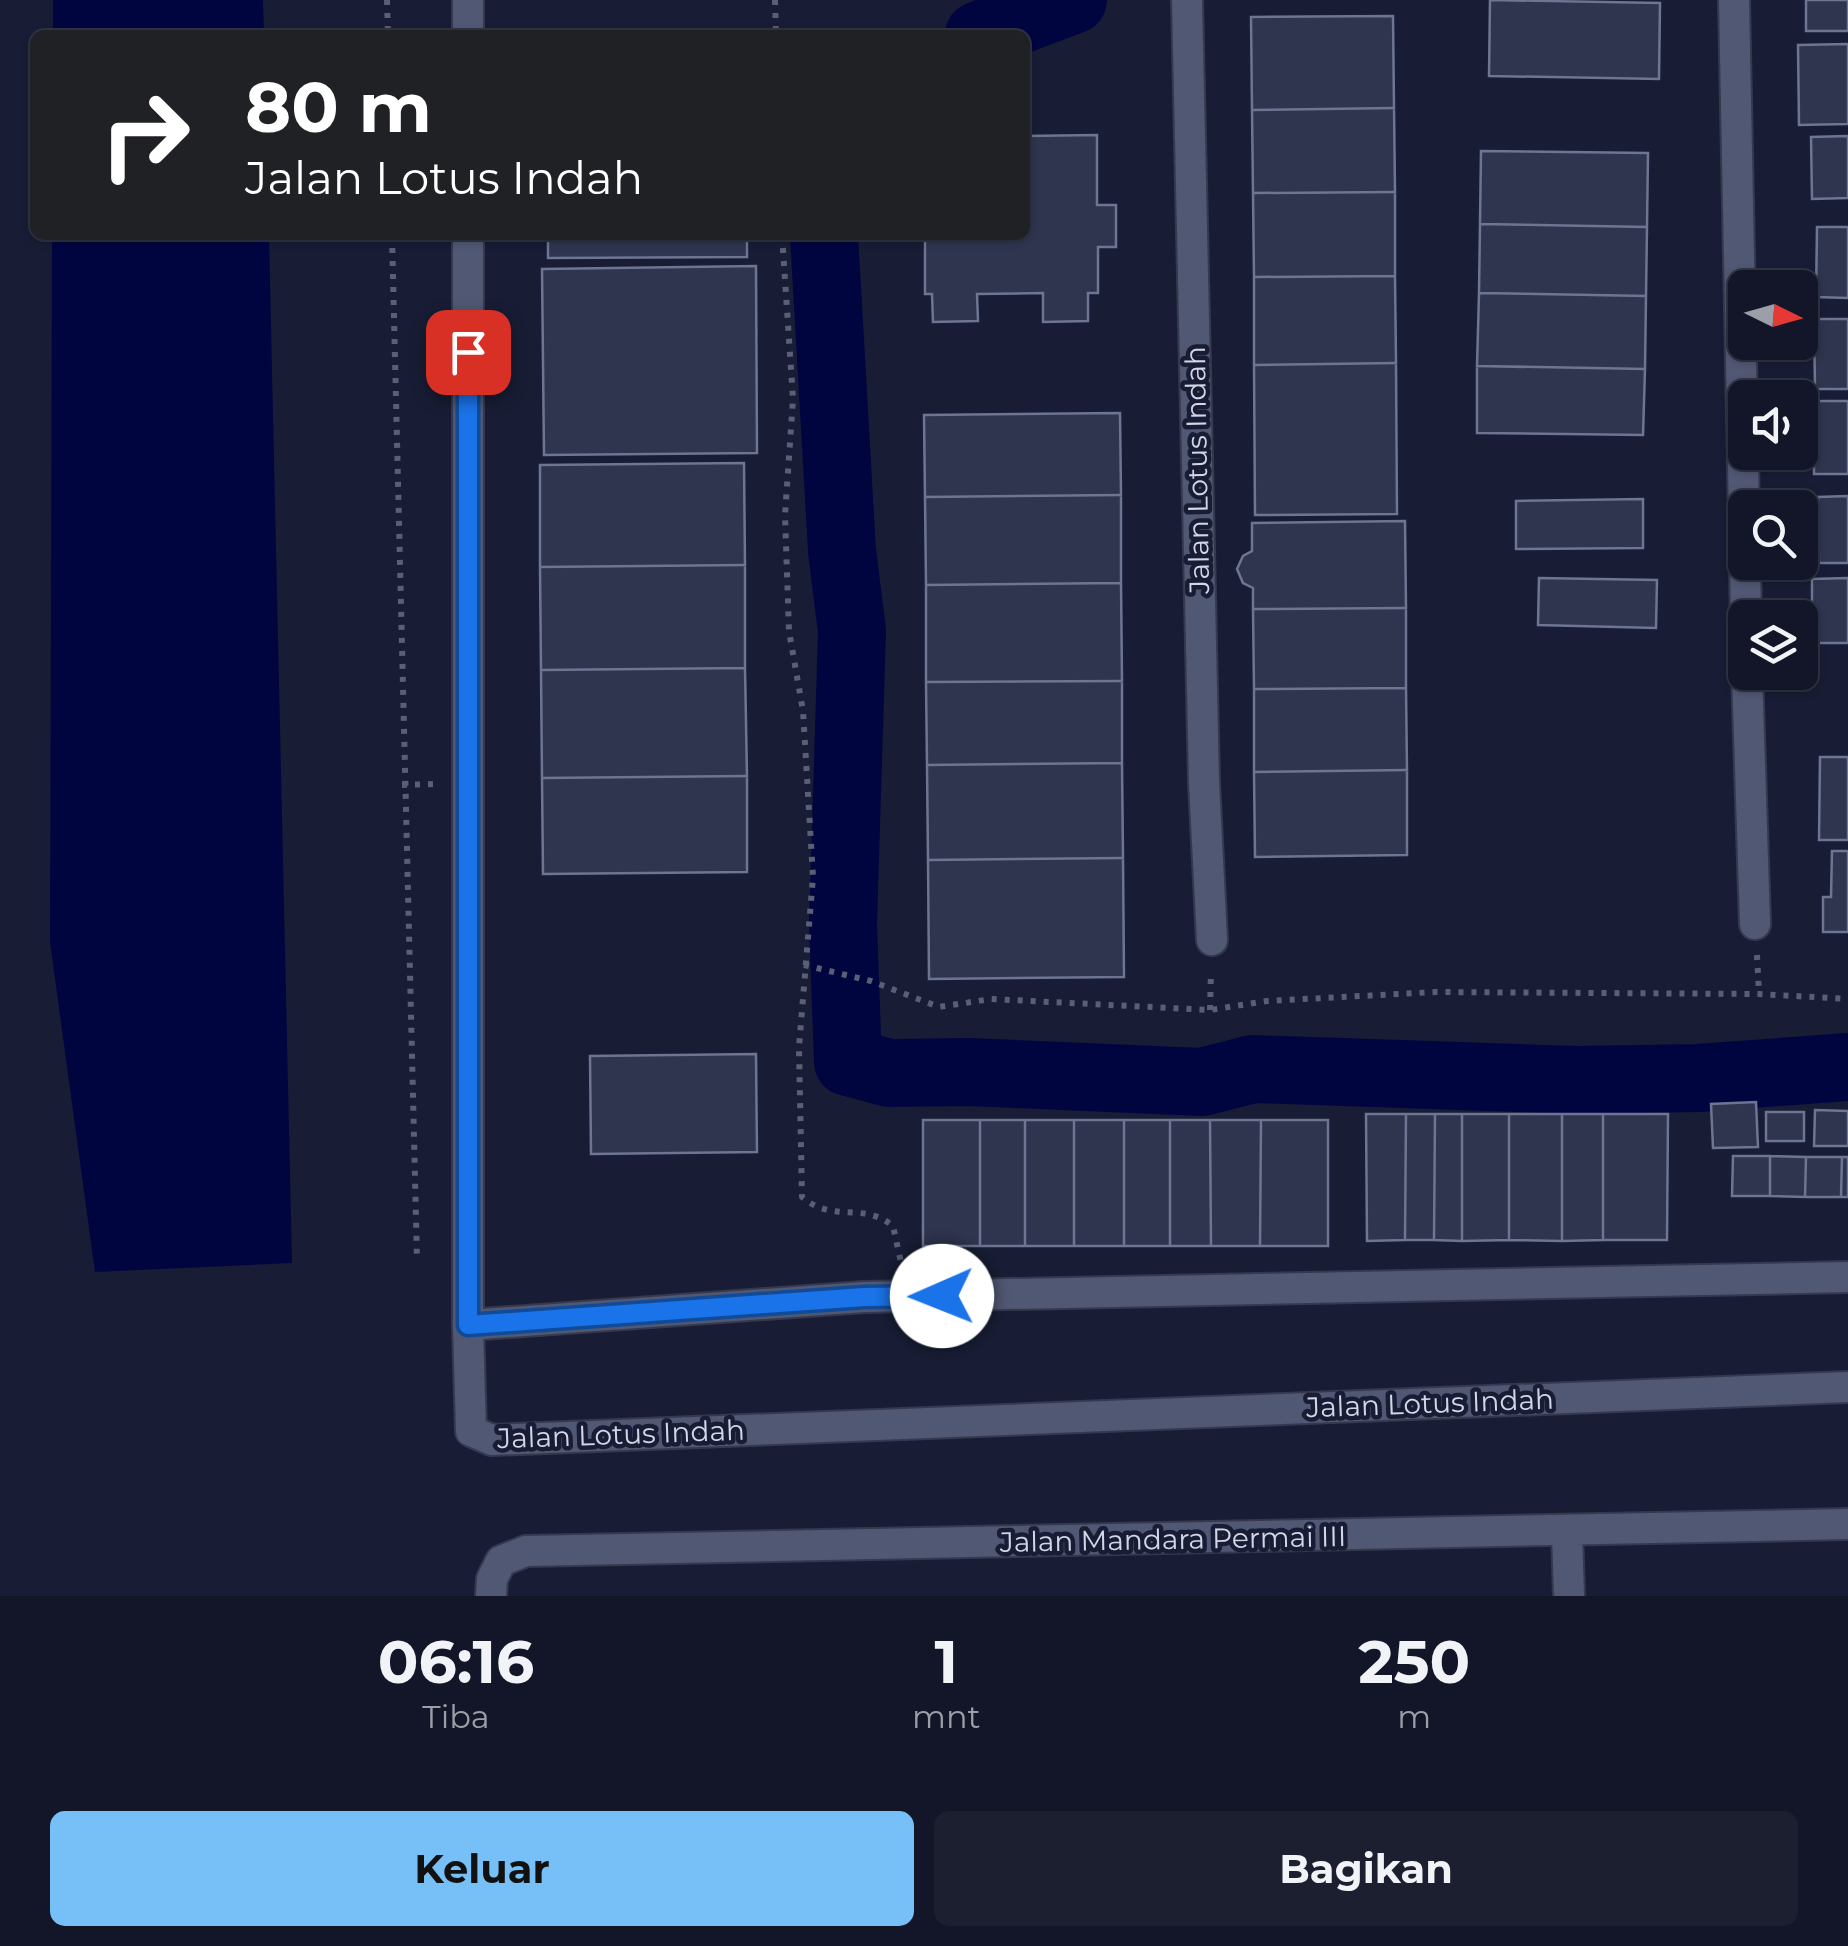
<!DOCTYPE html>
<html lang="id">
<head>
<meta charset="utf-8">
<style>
  body { margin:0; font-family:Montserrat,sans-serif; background:#1b1f30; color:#f1f3f6; height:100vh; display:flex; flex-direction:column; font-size:38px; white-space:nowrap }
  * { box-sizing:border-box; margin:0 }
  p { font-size:32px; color:#9c9fa8 }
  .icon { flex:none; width:55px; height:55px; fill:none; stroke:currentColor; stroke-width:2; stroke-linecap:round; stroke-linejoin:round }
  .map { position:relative; height:1596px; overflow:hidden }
  .drawer { display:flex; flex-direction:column; background:#121628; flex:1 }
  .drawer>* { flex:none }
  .hud { position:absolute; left:30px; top:30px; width:1000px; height:210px; border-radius:15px; box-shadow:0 2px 8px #0004,0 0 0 2px #313545; background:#202124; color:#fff; overflow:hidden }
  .needle { width:65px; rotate:95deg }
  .tools { position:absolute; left:1728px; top:270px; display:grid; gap:20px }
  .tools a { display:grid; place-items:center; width:90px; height:90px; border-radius:15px; background:#121628; box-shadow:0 2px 8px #0004,0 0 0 2px #313545; font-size:50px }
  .pin { position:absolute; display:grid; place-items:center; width:85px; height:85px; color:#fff; margin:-42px; border-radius:20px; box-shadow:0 5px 15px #0006 }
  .me { position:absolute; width:110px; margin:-55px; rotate:269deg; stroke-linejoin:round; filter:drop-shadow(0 0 8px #0008) }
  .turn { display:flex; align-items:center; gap:35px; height:210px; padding:0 50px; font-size:45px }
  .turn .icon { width:130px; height:130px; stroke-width:2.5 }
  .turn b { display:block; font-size:70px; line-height:85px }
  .eta { display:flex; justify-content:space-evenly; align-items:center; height:170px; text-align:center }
  .eta b { font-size:60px; font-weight:700; line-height:70px }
  .primary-button { display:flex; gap:20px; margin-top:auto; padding:20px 50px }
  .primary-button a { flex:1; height:115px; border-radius:15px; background:#77c0f7; color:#111; font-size:40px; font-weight:700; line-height:115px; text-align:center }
  .primary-button a+a { background:#1b1f30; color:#f1f3f6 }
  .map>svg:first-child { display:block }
  .water { fill:#000540 }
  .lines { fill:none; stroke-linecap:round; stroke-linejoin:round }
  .river { stroke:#000540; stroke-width:68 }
  .building { fill:#2f354f; stroke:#6d7592; stroke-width:2.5 }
  .minor-casing { stroke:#36394d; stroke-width:34 }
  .path { stroke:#5b5f75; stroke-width:6; stroke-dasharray:5 8; stroke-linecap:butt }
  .minor { stroke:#515874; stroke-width:30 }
  .route-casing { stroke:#114b97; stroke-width:25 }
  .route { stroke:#1a73e8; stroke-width:18 }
  .labels { text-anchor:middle; stroke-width:9; stroke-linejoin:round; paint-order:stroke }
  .street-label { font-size:28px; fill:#d2d6e7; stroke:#181d35 }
</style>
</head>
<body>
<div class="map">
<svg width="1848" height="1596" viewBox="0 0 1848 1596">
  <rect width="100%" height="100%" fill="#181d35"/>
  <path class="water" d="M53,0h210l1,35h-211z
    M52,235h217l23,1028 -197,9 -45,-330z"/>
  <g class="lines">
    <path class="river" d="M979,35l94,-35
      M824,235l18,316 10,80 -9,293 5,138 41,11 80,-1 233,10 51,-13 323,11 122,-2 150,-11"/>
  </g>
  <path class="building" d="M1490,0l170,3 -1,76 -170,-3z
    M1806,0h42v31h-42z
    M1393,16l1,92 -142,2 -1,-93z
    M1848,44v80l-49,1 -1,-80z
    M1025,104v32l72,-1v70h19v42h-18v46h-10v28l-45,1v-29l-66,1 1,27 -45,1 -1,-28h-7v-59h100z
    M1394,108l1,84 -142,1 -1,-83z
    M1848,136v62l-36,1 -1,-62z
    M1481,151l167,2 -1,74 -167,-3z
    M1395,192v84l-141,1 -1,-84z
    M1480,224l167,3 -1,69 -167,-3z
    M1817,227h31v71l-32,-1z
    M548,235h199v22l-199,1z
    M756,266l1,187 -213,2 -2,-186z
    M1395,276l1,87 -142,2v-88z
    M1479,293l167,3 -1,73 -168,-3z
    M1814,319h34v70h-33z
    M1396,363l1,151 -142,1 -1,-150z
    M1477,366l168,3 -2,66 -166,-2z
    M1814,401h34v73h-34z
    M1120,413l1,82 -196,2 -1,-82z
    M744,463l1,102 -205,2v-102z
    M1121,495v88l-195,2 -1,-88z
    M1848,496v67h-29l-1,-66z
    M1643,499v49l-127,1v-48z
    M1405,521l1,87 -153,1v-21l-10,-5 -6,-14 6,-13 9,-5v-28z
    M745,565v103l-204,2 -1,-103z
    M1539,578l118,2 -1,48 -118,-3z
    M1848,578v65h-36v-64z
    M1121,583l1,98 -196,1v-97z
    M1406,608v80l-152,1 -1,-80z
    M745,668l2,108 -205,2 -1,-108z
    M1122,681v82l-195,2 -1,-83z
    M1406,688l1,82 -153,2v-83z
    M1820,757h28v83h-29z
    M1122,763l1,95 -195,2 -1,-95z
    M1407,770v85l-152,2 -1,-85z
    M747,776v96l-204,2 -1,-96z
    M1832,851h16v81h-25v-35h8z
    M1123,858l1,119 -195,2 -1,-119z
    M756,1054l1,98 -166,2 -1,-98z
    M1756,1102l2,45 -45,1 -2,-44z
    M1815,1110l33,1v35h-34z
    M1766,1112h38v29h-38z
    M1366,1114h40l-1,126 -38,1z
    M1406,1114h29l-1,126h-29z
    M1435,1114h27v127l-28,-1z
    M1462,1114h47v126l-47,1z
    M1509,1114h53v127l-53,-1z
    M1562,1114h41v126l-41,1z
    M1603,1114h65l-1,126h-64z
    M923,1120h57v126h-57z
    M980,1120h45v126h-45z
    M1025,1120h49v126h-49z
    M1074,1120h50v126h-50z
    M1124,1120h46v126h-46z
    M1170,1120h40l1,126h-41z
    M1210,1120h51l-1,126h-49z
    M1261,1120h67v126h-68z
    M1733,1156h37v40h-38z
    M1770,1156l36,1 -1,40 -35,-1z
    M1806,1157h36l-1,40h-36z
    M1842,1157h6v40h-7z"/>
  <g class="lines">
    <g class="minor-casing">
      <path id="minor" d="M1187,0l17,782 8,158
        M1734,0l12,618
        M468,35v-35
        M468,235v1090l3,106 21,9 1356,-53
        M1747,672l8,252
        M468,1325l396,-28 984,-20
        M1567,1532l2,64
        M491,1596l1,-17 9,-18 25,-10 1322,-27"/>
    </g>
    <path class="path" d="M387,0l1,35
      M775,0l1,35
      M392,235l25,1025
      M782,235l11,164 -8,116 4,116 14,80 10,166 -14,170 3,150c32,27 60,4 91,29l9,41
      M402,785l34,-1
      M1757,955l2,39
      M804,965l67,16 68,26 52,-8 219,11 57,-9 169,-9 323,2 89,5
      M1210,1010l1,-39"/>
    <use href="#minor" class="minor"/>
  </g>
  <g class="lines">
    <g class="route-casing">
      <path id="route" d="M468,352v973l396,-28 78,-1"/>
    </g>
    <use href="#route" class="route"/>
  </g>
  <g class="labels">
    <g class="street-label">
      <text transform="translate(1197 470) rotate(-91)" y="10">Jalan Lotus Indah</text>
      <text transform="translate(1430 1403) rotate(-2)" y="10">Jalan Lotus Indah</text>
      <text transform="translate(621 1434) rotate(-2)" y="10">Jalan Lotus Indah</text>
      <text transform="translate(1173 1539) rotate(-1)" y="10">Jalan Mandara Permai III</text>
    </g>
  </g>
</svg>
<div class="tools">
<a><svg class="needle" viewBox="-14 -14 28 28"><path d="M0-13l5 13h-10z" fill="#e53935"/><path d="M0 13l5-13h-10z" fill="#9c9fa8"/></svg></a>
<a><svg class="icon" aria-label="sound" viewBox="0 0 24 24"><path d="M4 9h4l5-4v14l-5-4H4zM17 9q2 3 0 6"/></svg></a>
<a><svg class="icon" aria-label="search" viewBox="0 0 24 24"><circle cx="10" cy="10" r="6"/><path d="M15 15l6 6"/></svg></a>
<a><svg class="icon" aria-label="layers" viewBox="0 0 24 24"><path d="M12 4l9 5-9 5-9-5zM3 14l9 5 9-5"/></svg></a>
</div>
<div class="pin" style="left:468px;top:352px;background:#d93025"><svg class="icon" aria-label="arrive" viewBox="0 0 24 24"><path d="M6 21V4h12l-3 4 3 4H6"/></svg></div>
<svg class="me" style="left:942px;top:1296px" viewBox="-20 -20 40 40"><circle r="19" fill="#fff"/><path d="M0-13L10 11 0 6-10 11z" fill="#1a73e8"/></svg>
<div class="hud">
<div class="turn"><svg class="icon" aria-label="right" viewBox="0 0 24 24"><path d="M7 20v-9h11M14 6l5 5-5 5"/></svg><div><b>80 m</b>Jalan Lotus Indah</div></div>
</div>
</div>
<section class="drawer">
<div class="eta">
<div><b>06:16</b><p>Tiba</p></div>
<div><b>1</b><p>mnt</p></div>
<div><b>250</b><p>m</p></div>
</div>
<div class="primary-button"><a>Keluar</a><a>Bagikan</a></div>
</section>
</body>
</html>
